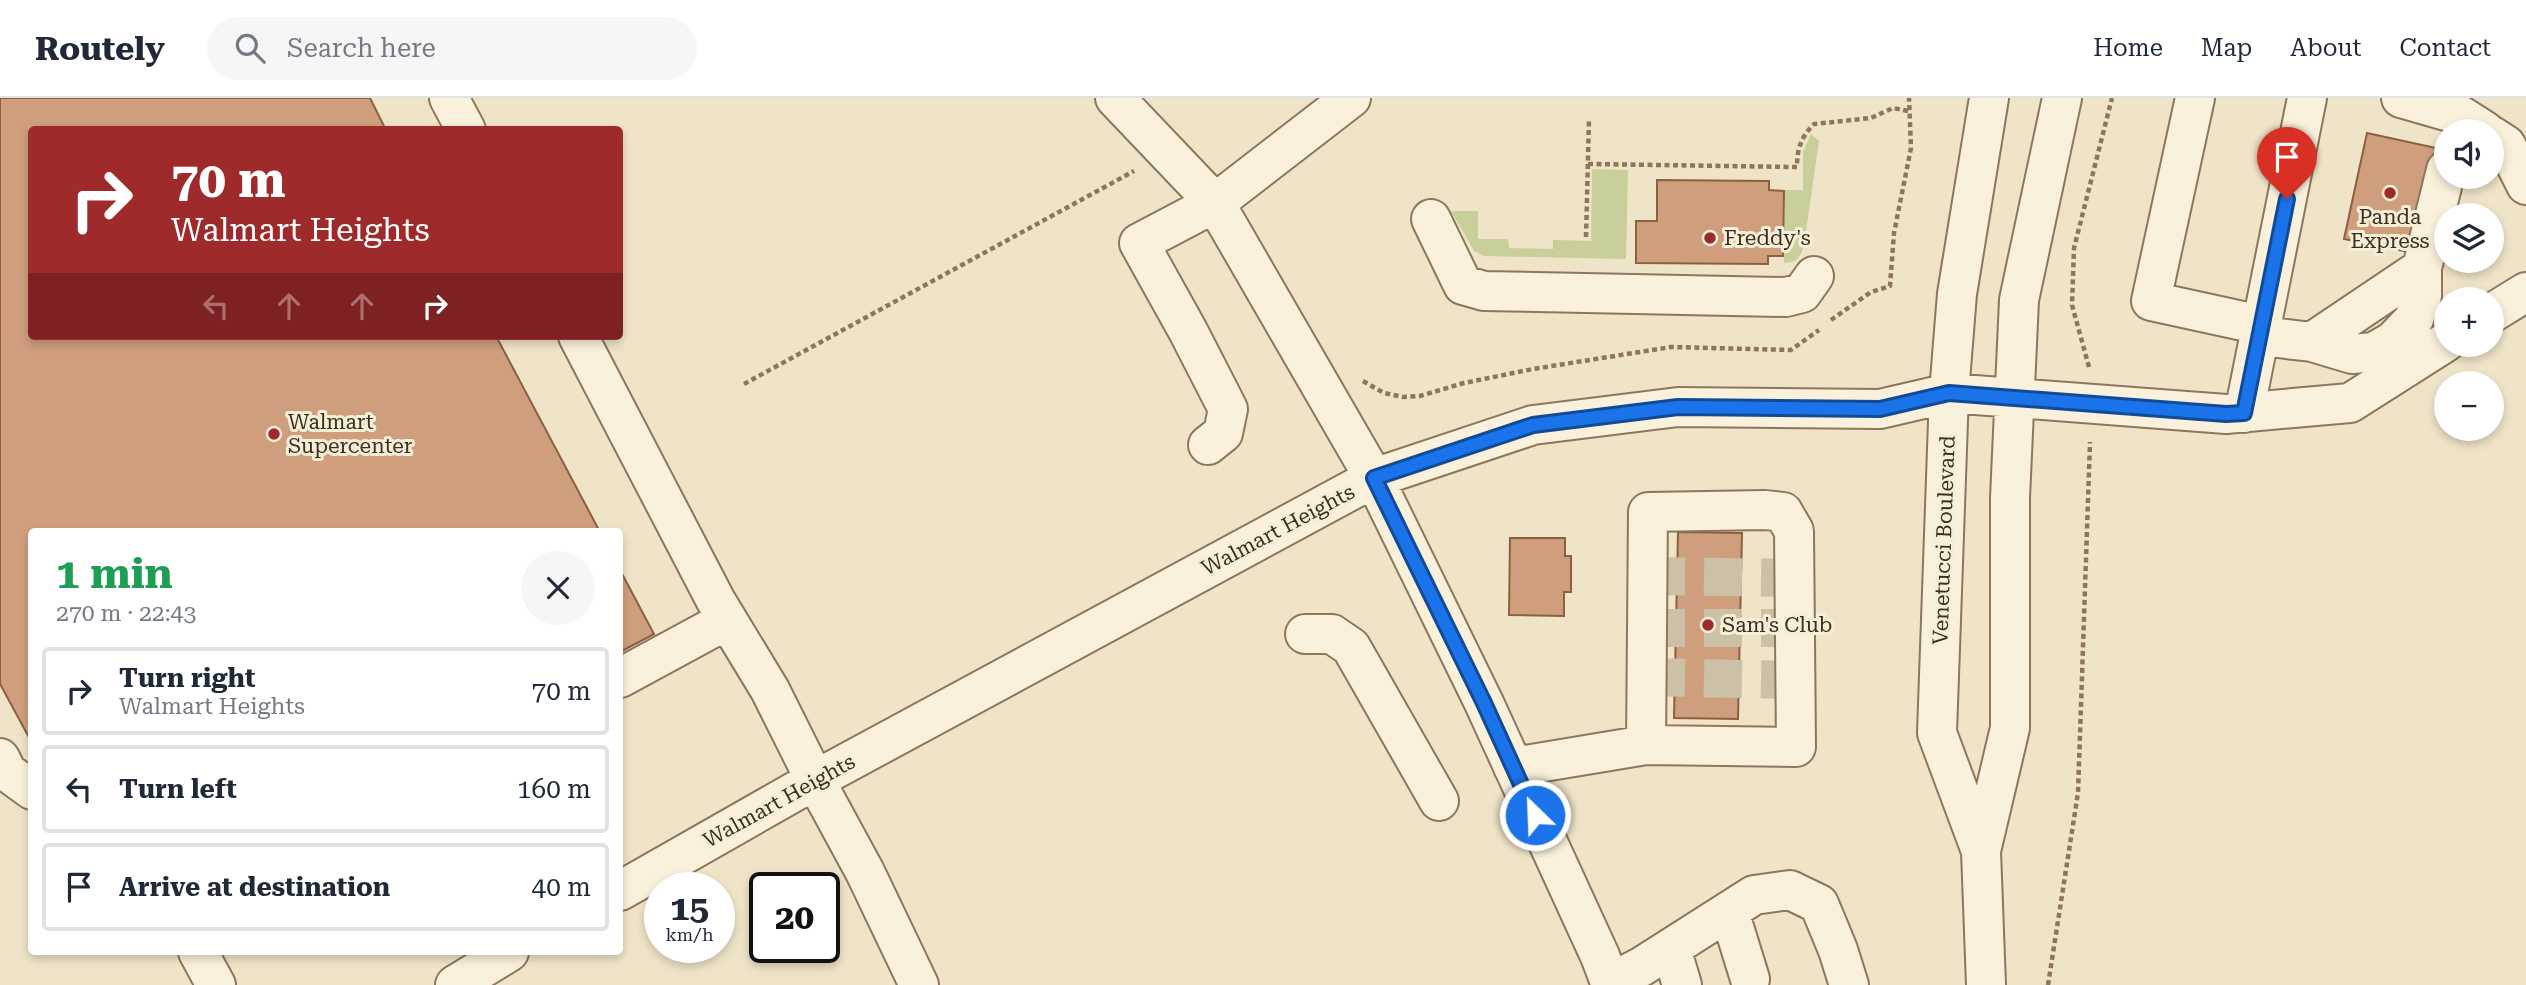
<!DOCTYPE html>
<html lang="en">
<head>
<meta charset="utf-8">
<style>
  body { margin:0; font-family:"Roboto Serif",serif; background:#f6f6f7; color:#1f2937; height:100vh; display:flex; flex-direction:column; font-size:26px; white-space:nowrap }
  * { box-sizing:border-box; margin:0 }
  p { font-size:23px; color:#747a83 }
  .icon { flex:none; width:38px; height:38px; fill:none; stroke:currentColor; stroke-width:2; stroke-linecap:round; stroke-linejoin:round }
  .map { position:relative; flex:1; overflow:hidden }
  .sheet { position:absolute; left:28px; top:430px; width:595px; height:427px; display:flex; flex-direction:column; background:#fff; border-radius:7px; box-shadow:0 4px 10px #0003 }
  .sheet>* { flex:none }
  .top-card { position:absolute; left:28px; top:28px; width:595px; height:214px; border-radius:7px; box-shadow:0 4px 10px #0003; background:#9e2a2b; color:#fff; overflow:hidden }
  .buttons { position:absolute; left:2434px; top:21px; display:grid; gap:14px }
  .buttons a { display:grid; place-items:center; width:70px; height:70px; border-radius:50%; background:#fff; box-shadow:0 4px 10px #0003; font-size:35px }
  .speed { position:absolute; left:644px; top:774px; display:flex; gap:14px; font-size:35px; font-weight:700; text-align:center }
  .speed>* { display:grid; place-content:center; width:91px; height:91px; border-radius:50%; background:#fff; box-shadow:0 4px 10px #0003; line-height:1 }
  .speed small { font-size:18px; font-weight:400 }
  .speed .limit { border:4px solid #111; border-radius:10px; background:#fff; color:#111 }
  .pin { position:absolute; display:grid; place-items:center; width:60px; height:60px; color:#fff; margin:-72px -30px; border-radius:50% 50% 50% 0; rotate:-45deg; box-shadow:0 0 7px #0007 }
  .pin .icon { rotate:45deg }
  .me { position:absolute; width:77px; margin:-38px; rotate:336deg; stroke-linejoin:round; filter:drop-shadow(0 0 5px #0008) }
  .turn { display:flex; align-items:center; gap:24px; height:147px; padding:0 28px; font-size:32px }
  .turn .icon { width:91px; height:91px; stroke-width:2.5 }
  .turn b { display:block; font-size:49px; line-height:60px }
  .lanes { display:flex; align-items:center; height:66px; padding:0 28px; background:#0003; justify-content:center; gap:35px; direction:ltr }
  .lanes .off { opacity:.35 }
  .round { display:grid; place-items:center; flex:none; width:74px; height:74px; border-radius:37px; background:#f6f6f7 }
  .headline { display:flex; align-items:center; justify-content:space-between; height:119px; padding:0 28px }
  h1 { font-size:42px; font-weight:700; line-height:52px; color:#1e9e55 }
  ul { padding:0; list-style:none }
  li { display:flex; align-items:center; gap:21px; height:88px; margin:0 14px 10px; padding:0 14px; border:4px solid #e0e1e3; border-radius:7px }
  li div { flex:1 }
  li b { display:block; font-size:26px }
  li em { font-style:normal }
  header { display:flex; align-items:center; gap:42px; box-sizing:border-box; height:98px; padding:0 35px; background:#fff; border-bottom:2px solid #e0e1e3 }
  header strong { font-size:33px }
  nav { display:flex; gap:38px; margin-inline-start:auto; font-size:24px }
  .search { width:490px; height:63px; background:#f6f6f7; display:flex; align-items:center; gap:18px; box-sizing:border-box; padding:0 24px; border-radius:38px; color:#747a83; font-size:26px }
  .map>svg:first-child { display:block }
  .green { fill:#c9cf9b }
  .building { fill:#cf9f7d; stroke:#8d5f41; stroke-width:2 }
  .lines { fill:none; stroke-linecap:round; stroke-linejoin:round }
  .minor-tunnel { stroke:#ccc0a6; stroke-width:38; stroke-dasharray:38 19; stroke-linecap:butt }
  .minor-casing { stroke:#8d765c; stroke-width:42 }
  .path { stroke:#8d765c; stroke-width:4.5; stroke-dasharray:5 3.5; stroke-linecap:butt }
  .minor { stroke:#faf1dc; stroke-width:38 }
  .route-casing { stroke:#114b97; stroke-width:18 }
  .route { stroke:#1a73e8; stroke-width:12 }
  .poi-dot { fill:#9e2a2b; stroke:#f7eed8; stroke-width:2.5 }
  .labels { text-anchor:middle; stroke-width:6; stroke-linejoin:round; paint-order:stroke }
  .poi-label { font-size:21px; fill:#3d2e20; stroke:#f7eed8; text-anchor:start }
  .street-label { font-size:21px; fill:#3d2e20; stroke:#f7eed8 }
</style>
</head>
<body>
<header>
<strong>Routely</strong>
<div class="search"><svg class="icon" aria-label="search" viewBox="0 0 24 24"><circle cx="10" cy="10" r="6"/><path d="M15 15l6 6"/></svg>Search here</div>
<nav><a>Home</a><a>Map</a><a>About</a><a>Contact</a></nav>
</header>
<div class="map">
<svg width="2526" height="887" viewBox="0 0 2526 887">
  <rect width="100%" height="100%" fill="#f0e4c8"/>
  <path class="green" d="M1811,36l8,7 -15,104c-3,13 -7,17 -20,18l1,-73h18v-38z
    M1592,71l36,1 -2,89 -142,-3 -10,-5 -23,-40h27v28h30l1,9 44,1v-9l38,1z"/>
  <path class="building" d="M0,0h370l16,32h-354v206h464l104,196h-568v211l-32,-59z
    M2367,35l69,15 -22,105 -70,-14z
    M1657,82l112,1v9l15,1 -1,65h-15v8l-132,-1v-42h21z
    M1678,434l64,1 -4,186 -64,-1z
    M1510,440h55v18h6v36h-7v24l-55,-1z
    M620,472l34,64 -34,18z"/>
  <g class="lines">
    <path class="minor-tunnel" d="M1647,478l147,2
      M1647,530h147
      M1647,579l148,3"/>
    <g class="minor-casing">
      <path id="minor" d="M449,0l17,32
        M1115,0l100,105 159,275 110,225 116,253 11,29
        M2195,0l-44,203 110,24
        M2401,0l59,17 25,16
        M2492,38l14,9 20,40
        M1431,121l32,66 21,6 302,6 16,-4 12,-17
        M2492,215l34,-21
        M578,238l138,265 54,89 45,90 50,92 54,113
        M2260,238l52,6 40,12 22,-2 19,-11 21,-22 8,-23v-28l24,-98
        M2312,244l110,-74
        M2244,315l63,-315
        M1208,347l15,-12 5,-24 -40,-78 -49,-88 76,-40 136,-105
        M1305,536h27l19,13 88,154
        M620,580l107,-58
        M0,660l7,14 25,18
        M1513,669l133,-22 150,2 -2,-216 -11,-19 -18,-2 -117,2 -2,233
        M1981,753l-44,-118 12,-340 8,-99 32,-196
        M620,793l195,-111 559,-302 159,-53 145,-18 202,2 69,-16 277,21 124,-11 96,-61
        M1729,813l21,68
        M1671,850l11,37
        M198,854l18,33
        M1610,885l31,-16 113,-72 36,-5 29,14 19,46 11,35
        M455,887l54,-33
        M1986,887l-5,-134 29,-123v-230l9,-198 43,-202"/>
    </g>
    <path class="path" d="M1588,66l209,3c0,-18 4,-30 17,-43l57,-6 22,-10 15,3
      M1586,139l3,-118
      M1831,222l40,-28 19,-6 4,-53 17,-85 -2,-50
      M2089,269l-17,-62 2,-57 38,-150
      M1363,283l21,12 19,4 17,-1 44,-13 69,-14 138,-22 120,3 28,-20
      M744,286l390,-213
      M2048,887l30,-192 12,-351"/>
    <use href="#minor" class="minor"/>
  </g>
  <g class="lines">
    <g class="route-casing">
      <path id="route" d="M1535,717l-51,-112 -110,-225 159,-53 145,-18 202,2 69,-16 277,21 18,-1 43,-214"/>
    </g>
    <use href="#route" class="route"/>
  </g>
  <g class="poi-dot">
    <circle cx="2390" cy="95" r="7"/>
    <circle cx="1710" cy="140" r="7"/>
    <circle cx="274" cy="336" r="7"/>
    <circle cx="1708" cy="527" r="7"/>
  </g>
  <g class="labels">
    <g class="poi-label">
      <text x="2390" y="126" text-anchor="middle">Panda<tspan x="2390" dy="24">Express</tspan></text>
      <text x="1724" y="147">Freddy's</text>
      <text x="288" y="331">Walmart<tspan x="288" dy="24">Supercenter</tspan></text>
      <text x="1722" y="534">Sam's Club</text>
    </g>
    <g class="street-label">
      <text transform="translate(1278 432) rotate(-28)" y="7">Walmart Heights</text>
      <text transform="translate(1944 442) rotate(-88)" y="7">Venetucci Boulevard</text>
      <text transform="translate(779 703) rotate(-29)" y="7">Walmart Heights</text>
    </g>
  </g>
</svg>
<div class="buttons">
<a><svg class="icon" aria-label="sound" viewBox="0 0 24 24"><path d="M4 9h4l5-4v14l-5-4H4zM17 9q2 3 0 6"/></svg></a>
<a><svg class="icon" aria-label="layers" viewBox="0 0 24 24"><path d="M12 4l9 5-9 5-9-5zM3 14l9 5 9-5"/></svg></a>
<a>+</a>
<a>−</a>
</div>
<div class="speed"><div>15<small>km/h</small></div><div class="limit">20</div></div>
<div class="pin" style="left:2287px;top:101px;background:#d93025"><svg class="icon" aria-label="arrive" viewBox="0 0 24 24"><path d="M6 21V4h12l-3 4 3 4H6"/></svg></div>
<svg class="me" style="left:1535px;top:717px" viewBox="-20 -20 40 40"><circle r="17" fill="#1a73e8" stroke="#fff" stroke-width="3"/><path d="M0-11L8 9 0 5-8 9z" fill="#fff"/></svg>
<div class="top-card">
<div class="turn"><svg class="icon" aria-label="right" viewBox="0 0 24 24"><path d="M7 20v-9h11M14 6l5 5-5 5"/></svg><div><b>70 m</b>Walmart Heights</div></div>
<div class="lanes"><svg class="icon off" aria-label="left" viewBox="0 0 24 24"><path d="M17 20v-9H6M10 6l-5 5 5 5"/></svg><svg class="icon off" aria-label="ahead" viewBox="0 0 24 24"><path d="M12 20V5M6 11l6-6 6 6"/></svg><svg class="icon off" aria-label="ahead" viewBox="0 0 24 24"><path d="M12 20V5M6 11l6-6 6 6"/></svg><svg class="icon" aria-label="right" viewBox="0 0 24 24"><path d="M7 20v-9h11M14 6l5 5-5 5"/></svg></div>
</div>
<section class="sheet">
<div class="headline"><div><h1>1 min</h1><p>270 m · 22:43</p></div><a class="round"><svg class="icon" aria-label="close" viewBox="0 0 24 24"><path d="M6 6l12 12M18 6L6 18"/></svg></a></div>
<ul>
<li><svg class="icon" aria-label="right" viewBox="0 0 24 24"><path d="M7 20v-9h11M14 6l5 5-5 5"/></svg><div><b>Turn right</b><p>Walmart Heights</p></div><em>70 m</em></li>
<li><svg class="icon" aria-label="left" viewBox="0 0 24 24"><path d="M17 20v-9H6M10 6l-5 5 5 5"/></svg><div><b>Turn left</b></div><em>160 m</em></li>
<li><svg class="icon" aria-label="arrive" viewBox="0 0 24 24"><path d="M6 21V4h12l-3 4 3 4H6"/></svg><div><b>Arrive at destination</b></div><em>40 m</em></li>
</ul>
</section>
</div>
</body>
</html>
